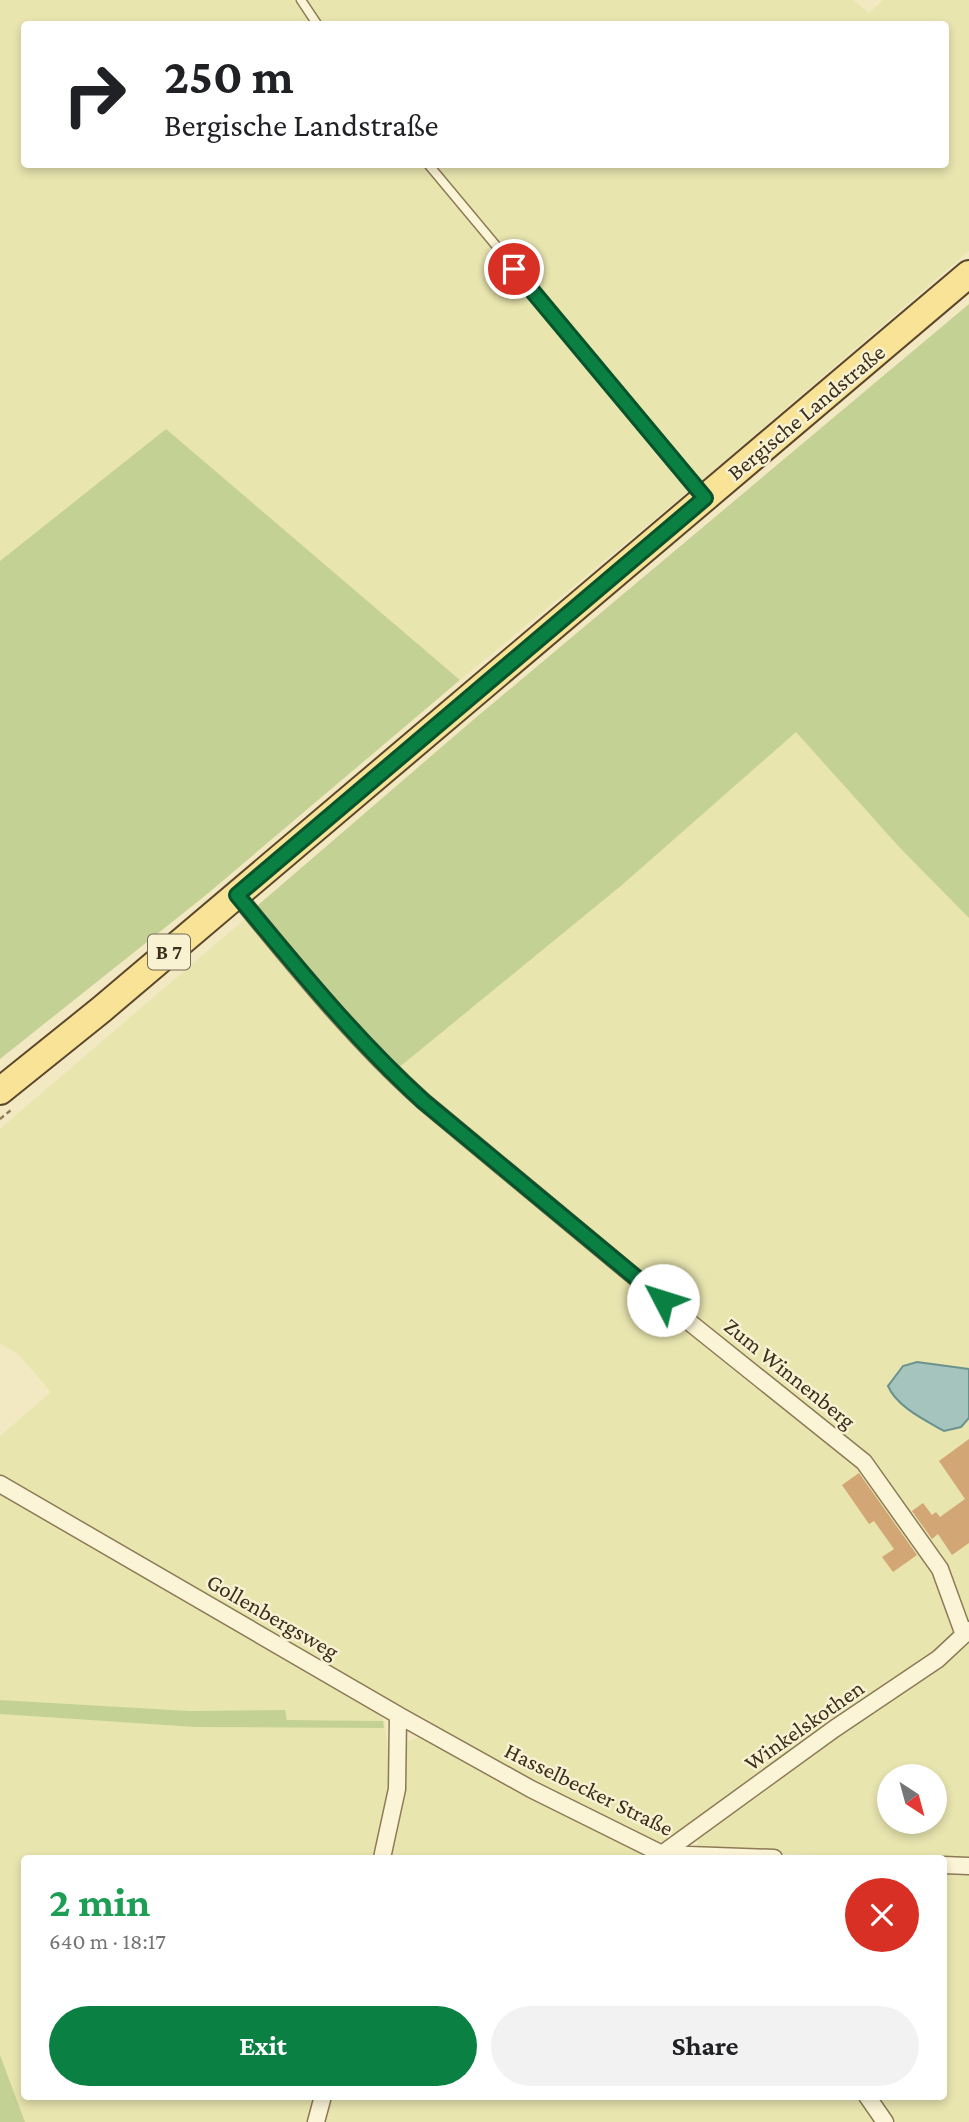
<!DOCTYPE html>
<html lang="en">
<head>
<meta charset="utf-8">
<style>
  body { margin:0; font-family:"Crimson Pro",serif; background:#f2f2f2; color:#202124; height:100vh; display:flex; flex-direction:column; font-size:26px; white-space:nowrap }
  * { box-sizing:border-box; margin:0 }
  p { font-size:23px; color:#757577 }
  .icon { flex:none; width:38px; height:38px; fill:none; stroke:currentColor; stroke-width:2; stroke-linecap:round; stroke-linejoin:round }
  .map { position:relative; flex:1; overflow:hidden }
  .panel { position:absolute; left:21px; top:1855px; width:926px; height:245px; display:flex; flex-direction:column; background:#fff; border-radius:7px; box-shadow:0 4px 10px #0003 }
  .panel>* { flex:none }
  .guide { position:absolute; left:21px; top:21px; width:928px; height:147px; border-radius:7px; box-shadow:0 4px 10px #0003; background:#fff; color:#202124; overflow:hidden }
  .needle { width:46px; rotate:144deg }
  .buttons { position:absolute; left:877px; top:1764px; display:grid; gap:14px }
  .buttons a { display:grid; place-items:center; width:70px; height:70px; border-radius:50%; background:#fff; box-shadow:0 4px 10px #0003; font-size:35px }
  .pin { position:absolute; display:grid; place-items:center; width:60px; height:60px; color:#fff; margin:-30px; border:4px solid #fff; border-radius:50%; box-shadow:0 2px 7px #0007 }
  .me { position:absolute; width:77px; margin:-38px; rotate:310deg; stroke-linejoin:round; filter:drop-shadow(0 0 5px #0008) }
  .turn { display:flex; align-items:center; gap:24px; height:147px; padding:0 28px; font-size:32px }
  .turn .icon { width:91px; height:91px; stroke-width:2.5 }
  .turn b { display:block; font-size:49px; line-height:60px }
  .round { display:grid; place-items:center; flex:none; width:74px; height:74px; border-radius:37px; background:#f2f2f2 }
  .head { display:flex; align-items:center; justify-content:space-between; height:119px; padding:0 28px }
  h1 { font-size:42px; font-weight:700; line-height:52px; color:#1e9e55 }
  .action { display:flex; gap:14px; margin-top:auto; padding:14px 28px }
  .action a { flex:1; height:80px; border-radius:42px; background:#0b8043; color:#fff; font-size:28px; font-weight:700; line-height:80px; text-align:center }
  .action a+a { background:#f2f2f2; color:#202124 }
  .map>svg:first-child { display:block }
  .farmland { fill:#e8e5af; fill-rule:evenodd }
  .green { fill:#c4d195 }
  .water { fill:#a5c4be; stroke:#6b938d; stroke-width:2 }
  .building { fill:#d3a675 }
  .lines { fill:none; stroke-linecap:round; stroke-linejoin:round }
  .lane-casing { stroke:#8d7a57; stroke-width:11 }
  .street-casing { stroke:#8d7a57; stroke-width:19 }
  .primary-casing { stroke:#5b472c; stroke-width:30 }
  .path { stroke:#8d7a57; stroke-width:2.5; stroke-dasharray:5 3.5; stroke-linecap:butt }
  .lane { stroke:#fbf4d6; stroke-width:8 }
  .street { stroke:#fbf4d6; stroke-width:16 }
  .primary { stroke:#f8e397; stroke-width:26 }
  .route-casing { stroke:#07532c; stroke-width:18 }
  .route { stroke:#0b8043; stroke-width:12 }
  .labels { text-anchor:middle; stroke-width:5; stroke-linejoin:round; paint-order:stroke }
  .shield { fill:#f8f1d2; stroke:#746953; stroke-width:2 }
  .shield-label { font-size:21px; font-weight:bold; fill:#3c2f1d }
  .street-label { font-size:23px; fill:#3c2f1d; stroke:#f8f1d2 }
</style>
</head>
<body>
<div class="map">
<svg width="969" height="2122" viewBox="0 0 969 2122">
  <rect width="100%" height="100%" fill="#f2e8c2"/>
  <path class="farmland" d="M0,0h853l16,13 14,-13h86v251l-267,229 -242,200 -294,-251 -166,132zM24,24h921v140h-921z
    M796,731l104,117 69,70v707l-34,28 -261,185 -19,5 -119,-59 -128,-71 -408,-235v-42l51,-44 -33,-38 -18,-11v-214l245,-210 141,158 36,32 264,204 -289,-244 225,-184z
    M0,1493l377,217 8,13 6,67 -16,68h-351v238l292,1 -7,25h-284l-25,-67v-341l195,13h189l-2,-6 -95,-1 -2,-10 -95,1 -190,-11z
    M969,1640v220l-272,-9 1,-12zM889,1776h45v46h-45z
    M421,1736l110,57 117,65h-261l17,-115z
    M943,1874l26,1v247h-75l-19,-25 68,-1z
    M328,2096h530l18,26h-554z"/>
  <path class="green" d="M969,304v614l-69,-70 -104,-116 -174,153 -225,184 -82,-93 -58,-70 216,-186z
    M166,429l294,251 -254,215 -206,164v-498z
    M0,1700l190,11 95,-1 2,10 96,1 1,7 -189,-1 -195,-13z
    M0,2055l25,67h-25z"/>
  <path class="water" d="M917,1362l52,7v49l-8,9 -17,4c-19,-11 -47,-24 -56,-45l15,-20z"/>
  <path class="building" d="M969,1439v104l-17,12 -14,-21 -6,5 -20,-28 11,-8 9,12 4,-3 4,5 25,-18 -26,-38z
    M859,1473l58,82 -24,17 -11,-15 12,-8 -20,-28 -5,3 -27,-39z"/>
  <g class="lines">
    <g class="lane-casing">
      <path id="lane" d="M301,0l16,24
        M428,164l276,331"/>
    </g>
    <g class="street-casing">
      <path id="street" d="M237,895c59,72 117,144 186,206l260,216 181,145 76,107 24,66
        M0,1484l398,231 -1,74 -15,69
        M398,1715l133,74 131,65 112,4
        M662,1854l172,-125 104,-70 31,-29
        M943,1865l26,1
        M867,2096l18,26
        M316,2122l7,-26"/>
    </g>
    <g class="primary-casing">
      <path id="primary" d="M0,1091l102,-82 867,-735"/>
    </g>
    <path class="path" d="M0,1119l11,-9"/>
    <use href="#lane" class="lane"/>
    <use href="#street" class="street"/>
    <use href="#primary" class="primary"/>
  </g>
  <g class="lines">
    <g class="route-casing">
      <path id="route" d="M514,269l191,229 -468,397c59,71 117,143 186,206l240,199"/>
    </g>
    <use href="#route" class="route"/>
  </g>
  <g class="labels">
    <rect class="shield" x="148" y="934.5" width="42" height="35" rx="5"/>
    <g class="shield-label">
      <text x="169" y="959">B 7</text>
    </g>
    <g class="street-label">
      <text transform="translate(806 412) rotate(-40)" y="8">Bergische Landstraße</text>
      <text transform="translate(790 1373) rotate(39)" y="8">Zum Winnenberg</text>
      <text transform="translate(273 1616) rotate(30)" y="8">Gollenbergsweg</text>
      <text transform="translate(804 1725) rotate(-35)" y="8">Winkelskothen</text>
      <text transform="translate(589 1789) rotate(26)" y="8">Hasselbecker Straße</text>
    </g>
  </g>
</svg>
<div class="buttons">
<a><svg class="needle" viewBox="-14 -14 28 28"><path d="M0-13l5 13h-10z" fill="#e53935"/><path d="M0 13l5-13h-10z" fill="#757577"/></svg></a>
</div>
<div class="pin" style="left:514px;top:269px;background:#d93025"><svg class="icon" aria-label="arrive" viewBox="0 0 24 24"><path d="M6 21V4h12l-3 4 3 4H6"/></svg></div>
<svg class="me" style="left:663px;top:1300px" viewBox="-20 -20 40 40"><circle r="19" fill="#fff"/><path d="M0-13L10 11 0 6-10 11z" fill="#0b8043"/></svg>
<div class="guide">
<div class="turn"><svg class="icon" aria-label="right" viewBox="0 0 24 24"><path d="M7 20v-9h11M14 6l5 5-5 5"/></svg><div><b>250 m</b>Bergische Landstraße</div></div>
</div>
<section class="panel">
<div class="head"><div><h1>2 min</h1><p>640 m · 18:17</p></div><a class="round" style="background:#d93025;color:#fff"><svg class="icon" aria-label="close" viewBox="0 0 24 24"><path d="M6 6l12 12M18 6L6 18"/></svg></a></div>
<div class="action"><a>Exit</a><a>Share</a></div>
</section>
</div>
</body>
</html>
